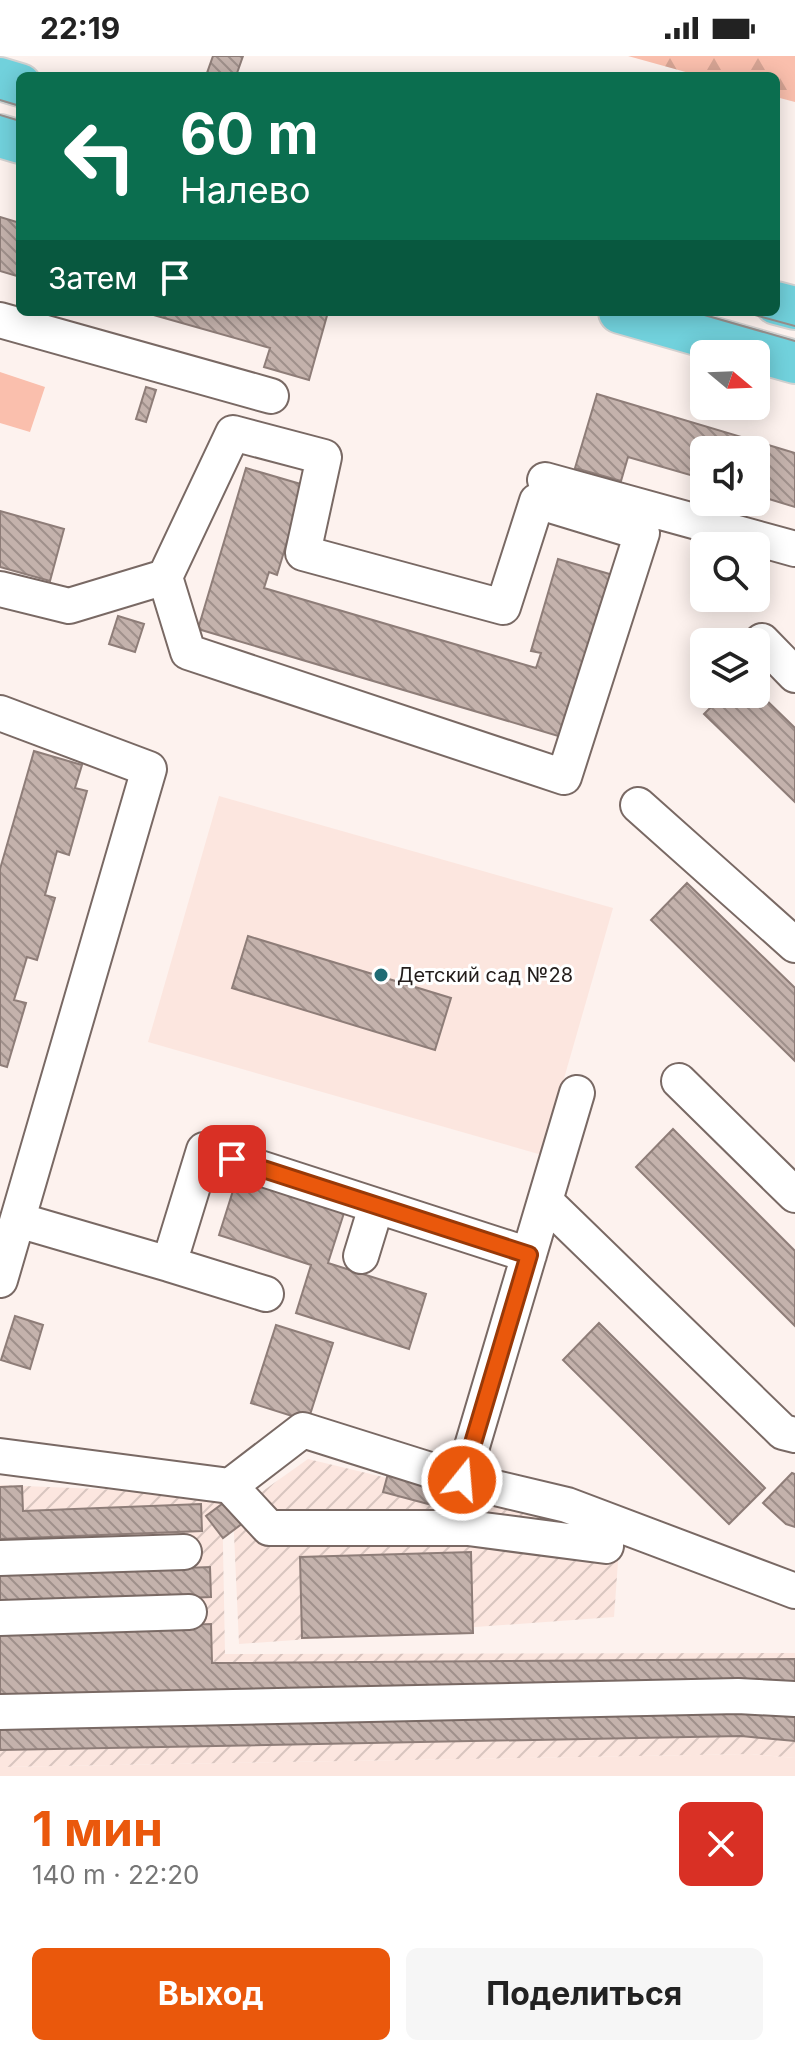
<!DOCTYPE html>
<html lang="ru">
<head>
<meta charset="utf-8">
<style>
  body { margin:0; font-family:Inter,sans-serif; background:#f6f6f6; color:#222; height:100vh; display:flex; flex-direction:column; font-size:30px; white-space:nowrap }
  * { box-sizing:border-box; margin:0 }
  p { font-size:26px; color:#767676 }
  .icon { flex:none; width:44px; height:44px; fill:none; stroke:currentColor; stroke-width:2; stroke-linecap:round; stroke-linejoin:round }
  .map { position:relative; height:1720px; overflow:hidden }
  .sheet { display:flex; flex-direction:column; background:#fff; flex:1 }
  .sheet>* { flex:none }
  .top-card { position:absolute; left:16px; top:16px; width:764px; height:244px; border-radius:12px; box-shadow:0 4px 20px #0003; background:#0b6e4f; color:#fff; overflow:hidden }
  .needle { width:52px; rotate:109deg }
  .tools { position:absolute; left:690px; top:284px; display:grid; gap:16px }
  .tools a { display:grid; place-items:center; width:80px; height:80px; border-radius:12px; background:#fff; box-shadow:0 4px 20px #0003; font-size:40px }
  .pin { position:absolute; display:grid; place-items:center; width:68px; height:68px; color:#fff; margin:-34px; border-radius:16px; box-shadow:0 4px 12px #0006 }
  .me { position:absolute; width:88px; margin:-44px; rotate:17deg; stroke-linejoin:round; filter:drop-shadow(0 0 6px #0008) }
  .turn { display:flex; align-items:center; gap:28px; height:168px; padding:0 32px; font-size:36px }
  .turn .icon { width:104px; height:104px; stroke-width:2.5 }
  .turn b { display:block; font-size:56px; line-height:68px }
  .then { display:flex; align-items:center; height:76px; padding:0 32px; background:#0003; gap:16px; font-size:30px }
  .round { display:grid; place-items:center; flex:none; width:84px; height:84px; border-radius:12px; background:#f6f6f6 }
  .summary { display:flex; align-items:center; justify-content:space-between; height:136px; padding:0 32px }
  h1 { font-size:48px; font-weight:700; line-height:60px; color:#ea580c }
  .action { display:flex; gap:16px; margin-top:auto; padding:16px 32px }
  .action a { flex:1; height:92px; border-radius:12px; background:#ea580c; color:#fff; font-size:32px; font-weight:700; line-height:92px; text-align:center }
  .action a+a { background:#f6f6f6; color:#222 }
  .status { display:flex; justify-content:space-between; align-items:center; height:56px; padding:0 40px; background:#fff; direction:ltr }
  .status svg { height:22px; fill:currentColor }
  .map>svg:first-child { display:block }
  .built { fill:#fce6df }
  .industrial { fill:url(#industrial-furrows) }
  .grass { fill:#fabfad }
  .forest { fill:url(#forest-firs) }
  .building { fill:url(#building-back-hatch); stroke:#8e7d78; stroke-width:2 }
  .lines { fill:none; stroke-linecap:round; stroke-linejoin:round }
  .minor-casing { stroke:#796964; stroke-width:38 }
  .major-casing { stroke:#d3d2d1; stroke-width:46 }
  .minor { stroke:#fff; stroke-width:34 }
  .major { stroke:#71d1dc; stroke-width:42 }
  .tram { stroke:#978f8c; stroke-width:2 }
  .route-casing { stroke:#983908; stroke-width:20 }
  .route { stroke:#ea580c; stroke-width:14 }
  .poi-dot { fill:#206b74; stroke:#fff; stroke-width:3 }
  .labels { text-anchor:middle; stroke-width:6; stroke-linejoin:round; paint-order:stroke }
  .poi-label { font-size:20px; fill:#231d1b; stroke:#fff; text-anchor:start }
</style>
</head>
<body>
<div class="status"><b>22:19</b><svg viewBox="0 0 49 12"><path d="M0 12V9h3v3zM5 12V6h3v6zM10 12V3h3v9zM15 12V0h3v12zM26 1h20v11H26zM47 4h2v5h-2z"/></svg></div>
<div class="map">
<svg width="795" height="1720" viewBox="0 0 795 1720">
  <defs>
    <pattern id="industrial-furrows" width="10" height="10" patternUnits="userSpaceOnUse" patternTransform="scale(2)"><rect width="10" height="10" fill="#fce6df"/><path d="M-1 1l2-2M0 10L10 0M9 11l2-2" fill="none" stroke="#d8c5bf"/></pattern>
    <pattern id="forest-firs" width="22" height="20" patternUnits="userSpaceOnUse" patternTransform="scale(2)"><rect width="22" height="20" fill="#fabfad"/><path d="M5 1l3.5 6h-7zM16 11l3.5 6h-7z" fill="#d6a494"/></pattern>
    <pattern id="building-back-hatch" width="6" height="6" patternUnits="userSpaceOnUse" patternTransform="scale(2)"><rect width="6" height="6" fill="#c4b2ac"/><path d="M-1 5l2 2M0 0l6 6M5-1l2 2" fill="none" stroke="#9f908b"/></pattern>
  </defs>
  <rect width="100%" height="100%" fill="#fdf2ee"/>
  <path class="built" d="M219,740l394,112 -71,247 -394,-113z
    M750,1698l45,4v18h-795v-9z"/>
  <path class="industrial" d="M308,1403l312,75 -6,83 -375,27 -6,-132z
    M0,1429l222,9 3,160 570,-1v105l-45,-4 -750,13z"/>
  <path class="grass" d="M0,316l45,15 -15,45 -30,-9z"/>
  <path class="forest" d="M628,0h167v46l-19,-5v-21h-76z"/>
  <path class="building" d="M213,0h30l-7,20 -29,-3z
    M0,161l20,6v54l-20,-6z
    M143,256h185l-19,68 -45,-13 6,-19z
    M146,331l10,3 -10,32 -10,-3z
    M597,338l198,59v54l-39,-12v-45h-52v29l-76,-22 -7,24 -46,-13z
    M246,412l58,17 -27,90 -8,-3 -5,16 272,80 5,-15 -10,-2 27,-92 55,16 -48,163 -367,-109z
    M0,455l64,18 -14,52 -50,-14z
    M118,560l26,8 -9,28 -26,-8z
    M756,634l39,38v74l-91,-88 20,-20h32z
    M34,695l48,14 -7,23 12,3 -18,64 -12,-4 -12,44 10,3 -18,62 -10,-3 -13,43 12,3 -19,64 -7,-2v-196z
    M687,827l108,105v73l-144,-141z
    M248,880l203,62 -16,52 -203,-62z
    M673,1073l122,122v75l-159,-159z
    M237,1122l107,35 -16,50 98,31 -17,55 -113,-36 15,-48 -92,-30z
    M15,1260l28,9 -13,44 -29,-9z
    M599,1267l166,165 -36,36 -166,-164z
    M276,1269l57,18 -25,78 -57,-18z
    M389,1414l93,25 -5,22 -94,-25z
    M792,1417l3,1v53l-9,-3 -23,-21z
    M22,1430l1,25 178,-7 1,27 -202,8v-52z
    M226,1445l17,22 -20,15 -17,-22z
    M471,1496l2,81 -171,5 -2,-81z
    M210,1511l1,30 -211,8v-30z
    M211,1568l1,39 583,-4v27l-795,10v-65z
    M742,1654l53,5v26l-54,-5 -741,14v-25z"/>
  <g class="lines">
    <g class="minor-casing">
      <path id="minor" d="M0,264l271,76
        M545,424l250,69
        M0,533l69,17 96,-29 23,75 376,125 78,-244 -105,-32 -34,106 -200,-54 21,-96 -91,-24 -68,144
        M762,585l33,34
        M0,657l149,56 -149,511
        M638,749l157,140
        M679,1025l116,114
        M545,1145l238,231 12,3
        M18,1164l151,44 35,-114 325,105
        M361,1200l15,-49
        M169,1208l97,30
        M0,1400l230,30 73,-56 159,50 105,25 228,86
        M462,1424l115,-387
        M230,1430l39,42h199l138,18
        M0,1502l184,-6
        M0,1562l189,-6
        M0,1656l738,-16 57,3"/>
    </g>
    <g class="major-casing">
      <path id="major" d="M0,23l20,6
        M0,80l20,6
        M776,247l19,5
        M620,256l175,50"/>
    </g>
    <use href="#minor" class="minor"/>
    <use href="#major" class="major"/>
    <path class="tram" d="M0,44l20,6
      M0,59l20,6
      M694,256l101,29
      M744,256l51,14"/>
  </g>
  <g class="lines">
    <g class="route-casing">
      <path id="route" d="M232,1103l297,96 -67,225"/>
    </g>
    <use href="#route" class="route"/>
  </g>
  <circle class="poi-dot" cx="381" cy="919" r="8"/>
  <g class="labels">
    <g class="poi-label">
      <text x="397" y="926">Детский сад №28</text>
    </g>
  </g>
</svg>
<div class="tools">
<a><svg class="needle" viewBox="-14 -14 28 28"><path d="M0-13l5 13h-10z" fill="#e53935"/><path d="M0 13l5-13h-10z" fill="#767676"/></svg></a>
<a><svg class="icon" aria-label="sound" viewBox="0 0 24 24"><path d="M4 9h4l5-4v14l-5-4H4zM17 9q2 3 0 6"/></svg></a>
<a><svg class="icon" aria-label="search" viewBox="0 0 24 24"><circle cx="10" cy="10" r="6"/><path d="M15 15l6 6"/></svg></a>
<a><svg class="icon" aria-label="layers" viewBox="0 0 24 24"><path d="M12 4l9 5-9 5-9-5zM3 14l9 5 9-5"/></svg></a>
</div>
<div class="pin" style="left:232px;top:1103px;background:#d93025"><svg class="icon" aria-label="arrive" viewBox="0 0 24 24"><path d="M6 21V4h12l-3 4 3 4H6"/></svg></div>
<svg class="me" style="left:462px;top:1424px" viewBox="-20 -20 40 40"><circle r="17" fill="#ea580c" stroke="#fff" stroke-width="3"/><path d="M0-11L8 9 0 5-8 9z" fill="#fff"/></svg>
<div class="top-card">
<div class="turn"><svg class="icon" aria-label="left" viewBox="0 0 24 24"><path d="M17 20v-9H6M10 6l-5 5 5 5"/></svg><div><b>60 m</b>Налево</div></div>
<div class="then">Затем<svg class="icon" aria-label="arrive" viewBox="0 0 24 24"><path d="M6 21V4h12l-3 4 3 4H6"/></svg></div>
</div>
</div>
<section class="sheet">
<div class="summary"><div><h1>1 мин</h1><p>140 m · 22:20</p></div><a class="round" style="background:#d93025;color:#fff"><svg class="icon" aria-label="close" viewBox="0 0 24 24"><path d="M6 6l12 12M18 6L6 18"/></svg></a></div>
<div class="action"><a>Выход</a><a>Поделиться</a></div>
</section>
</body>
</html>
